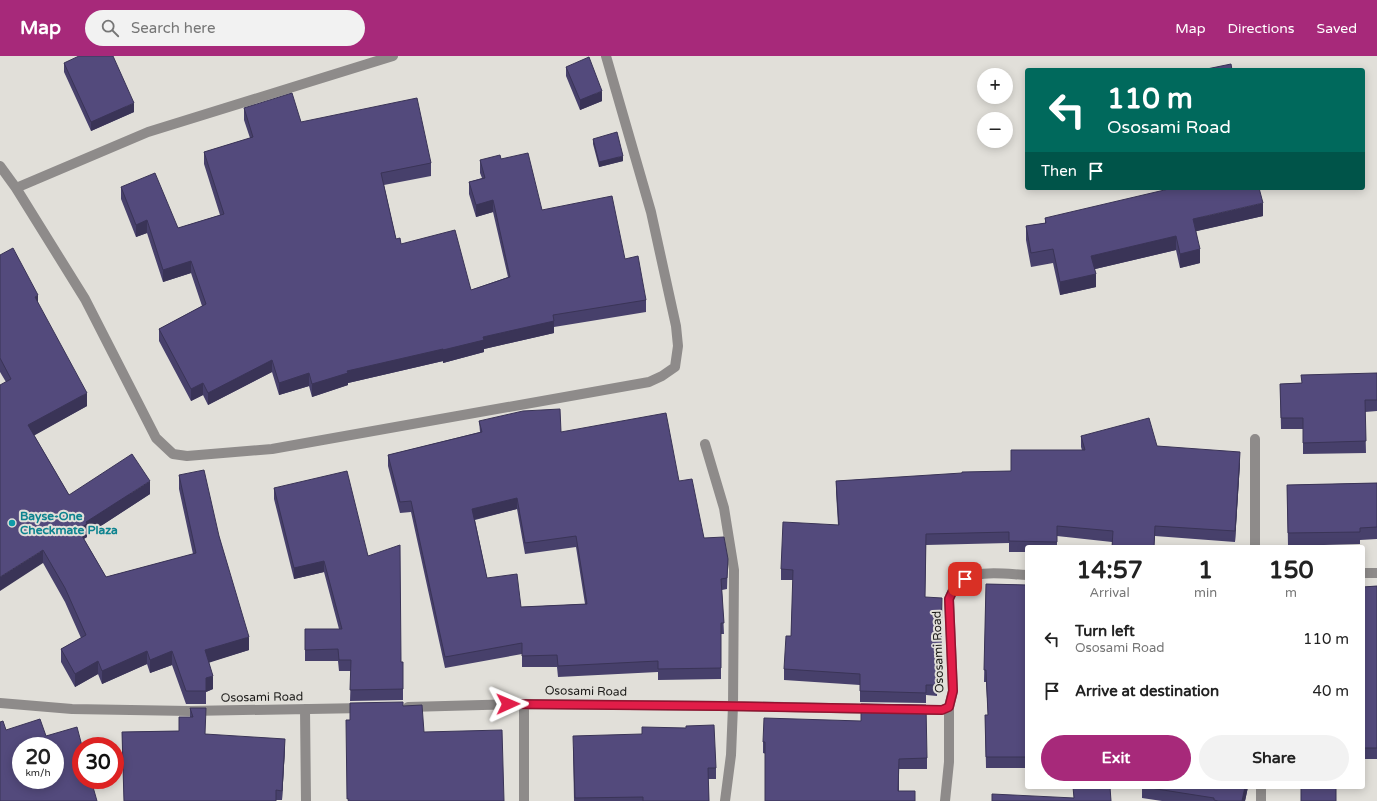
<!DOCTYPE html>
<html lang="en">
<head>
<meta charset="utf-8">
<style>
  body { margin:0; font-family:"Varela Round",sans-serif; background:#f2f2f2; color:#222; height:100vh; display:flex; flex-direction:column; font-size:15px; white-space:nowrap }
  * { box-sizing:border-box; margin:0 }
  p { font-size:13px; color:#767676 }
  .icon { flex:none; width:22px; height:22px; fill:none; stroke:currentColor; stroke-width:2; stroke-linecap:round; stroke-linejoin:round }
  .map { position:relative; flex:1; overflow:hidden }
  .sheet { position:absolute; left:1025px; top:489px; width:340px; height:244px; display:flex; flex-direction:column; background:#fff; border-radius:4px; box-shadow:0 2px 10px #0003 }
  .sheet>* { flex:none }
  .top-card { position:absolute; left:1025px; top:12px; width:340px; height:122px; border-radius:4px; box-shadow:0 2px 10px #0003; background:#00695c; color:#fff; overflow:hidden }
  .tools { position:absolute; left:977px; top:12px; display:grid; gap:8px }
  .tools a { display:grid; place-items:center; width:36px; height:36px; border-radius:50%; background:#fff; box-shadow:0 2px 10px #0003; font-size:20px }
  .speed { position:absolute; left:12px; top:681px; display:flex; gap:8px; font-size:20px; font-weight:700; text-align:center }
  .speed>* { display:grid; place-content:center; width:52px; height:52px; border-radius:50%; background:#fff; box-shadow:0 2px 10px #0003; line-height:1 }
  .speed small { font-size:10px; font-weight:400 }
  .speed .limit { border:6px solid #d22; background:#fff; color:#111 }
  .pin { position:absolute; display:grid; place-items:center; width:34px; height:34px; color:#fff; margin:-17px; border-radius:8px; box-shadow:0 2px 6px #0006 }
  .me { position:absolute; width:44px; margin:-22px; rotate:89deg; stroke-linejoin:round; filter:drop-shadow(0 0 3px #0008) }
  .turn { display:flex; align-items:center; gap:14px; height:84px; padding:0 16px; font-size:18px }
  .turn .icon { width:52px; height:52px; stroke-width:2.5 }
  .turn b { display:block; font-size:28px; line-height:34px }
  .then { display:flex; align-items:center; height:38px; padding:0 16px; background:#0003; gap:8px; font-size:15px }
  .eta { display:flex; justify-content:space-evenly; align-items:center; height:68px; text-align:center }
  .eta b { font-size:24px; font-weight:700; line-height:28px }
  .button { display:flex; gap:8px; margin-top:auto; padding:8px 16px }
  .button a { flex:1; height:46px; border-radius:24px; background:#a7297a; color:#fff; font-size:16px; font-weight:700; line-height:46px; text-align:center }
  .button a+a { background:#f2f2f2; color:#222 }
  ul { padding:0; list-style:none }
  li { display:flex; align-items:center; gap:12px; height:52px; padding:0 16px }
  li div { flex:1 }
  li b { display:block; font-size:15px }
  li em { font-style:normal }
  header { display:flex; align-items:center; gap:24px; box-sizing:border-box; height:56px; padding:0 20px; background:#a7297a; color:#fff }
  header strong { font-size:19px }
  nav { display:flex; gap:22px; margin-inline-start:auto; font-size:14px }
  .search { width:280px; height:36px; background:#f2f2f2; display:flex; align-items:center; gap:10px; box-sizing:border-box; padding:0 14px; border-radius:22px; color:#767676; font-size:15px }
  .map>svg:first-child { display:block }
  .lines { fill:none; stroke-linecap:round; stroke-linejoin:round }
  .street { stroke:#8e8b8a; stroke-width:10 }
  .wall { fill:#47406b; fill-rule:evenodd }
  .shaded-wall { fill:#3a3457 }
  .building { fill:#534a7c; stroke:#3a3457; fill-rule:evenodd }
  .route-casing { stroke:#92132f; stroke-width:10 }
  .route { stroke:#e11d48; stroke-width:7 }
  .culture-dot { fill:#0f9aa8; stroke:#e1dfd9; stroke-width:1.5 }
  .labels { text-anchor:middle; stroke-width:4; stroke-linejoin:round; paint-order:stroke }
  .culture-label { font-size:12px; font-weight:bold; fill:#0d838f; stroke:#e1dfd9; text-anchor:start }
  .street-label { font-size:12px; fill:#1c1b19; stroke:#e1dfd9 }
</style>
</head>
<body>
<header>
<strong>Map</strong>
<div class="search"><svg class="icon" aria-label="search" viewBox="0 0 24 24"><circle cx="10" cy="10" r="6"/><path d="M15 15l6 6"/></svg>Search here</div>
<nav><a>Map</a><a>Directions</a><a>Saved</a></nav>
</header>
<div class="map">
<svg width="1377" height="745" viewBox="0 0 1377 745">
  <rect width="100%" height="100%" fill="#e1dfd9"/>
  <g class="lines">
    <path class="street" d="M0,110l16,22 69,111 71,139 17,16 14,2 85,-7 377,-67 13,-6 13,-9 3,-21 -2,-20 -25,-114 -45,-156
      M16,132l132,-56 245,-76
      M705,388l19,64 10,62 -1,136 -2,49 -6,46
      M1255,491v-108
      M1363,517h14
      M0,647l72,6 117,2 175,-3
      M524,648v97
      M408,651l116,-3 209,2 141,3
      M305,653l1,92
      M914,654h28l7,-3 4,-16 -4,-92c2,-4 4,-10 8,-14 17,-17 47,-11 70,-10
      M945,745l4,-39v-55
      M1261,745v-14"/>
  </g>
  <path class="wall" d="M64,7l70,49 -43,19 -27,-59z
    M566,11l36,34 -22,9 -14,-34z
    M244,52l57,14 130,41v13l-47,9 12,54 5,5 70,46 37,-13 -15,-65 -17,5 -7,-23v-12l13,-4 -2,-5v-13l21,-1 41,51 83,49 21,41v12l-92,15v6l-70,16v3l-41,11v-2l-95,22v2l-36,12 -3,-11 -30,9 -7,-23 -64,33 -5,-10 -12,6 -32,-60v-12l43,-23 -11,-33 -28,9 -16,-49 -11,4 -15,-38v-12l57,41 42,-13 -16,-51v-12l46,-14 -6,-18z
    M593,83l30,22 -24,6 -6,-23z
    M1263,160l-67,15 4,32 -20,5 -4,-18 -81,19 1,18 -36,8 -7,-32 -22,4 -5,-27v-14l19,-3v-5z
    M0,199l38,48 49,103 -53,29 35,60 81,-1 -63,41v2l-3,2 22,38 87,-23 -14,-65v-14l40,61 30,114 -40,12 4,27 -7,3v12h-20l-14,-39 -22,8 -3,-9 -45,20 -4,-10 -23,13 -14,-25v-13l20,-11 -16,-36 -22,-39 -37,-181 -6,-10z
    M1377,317v38l-12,1 1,41 -63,1v-25h-22l-1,-45 21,-1z
    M479,365l82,11 118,49 25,57 24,21 -1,30 -5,1 2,44h-3v45l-63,1v-8l-100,5 -1,-10h-35v-13l-77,14 -34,-156 -11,1 -12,-47v-11l92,-23zM517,453l8,45 51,-7 9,57 -64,3 -34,-29 -12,-58z
    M1081,380l76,10 83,17 -5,79 -80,-6 -1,11h-42v-5l-55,-6v11h-30v5h-18v-9l-83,2 -1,52 17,11 -1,50h-3l-1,38 -11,-1v8l-66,-1v-17l-76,-5v-11l7,-33 2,-56h-12v-11l57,-44 -2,-33v-11l175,-10 71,-21 -1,-3z
    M1377,427v56l-17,1v4l-72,2 -1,-61z
    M274,432l94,68 33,106h2v38l-53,1 1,-30h-12l-1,-10h-33v-32h34l-15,-57 -30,7 -20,-80z
    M986,528l41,1v183h-41l-1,-53h3l-2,-33h-2z
    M1377,530v173h-14v-172z
    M861,648l66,54v11h-28v22l16,10 -152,-48v-11l98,-21z
    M190,652l15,26 80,14 -3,52h-6v1h-152l-2,-69 57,-1 11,-14z
    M573,691l143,21v11h-8l1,22h-135z
    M1142,731h106l-3,14h-83l-20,-3z"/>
  <path class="shaded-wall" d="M602,35v10l-22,9v-10z
    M134,47v9l-43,19v-9z
    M623,100v5l-24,6v-5z
    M493,144v12l-17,5v-12z
    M1263,147v13l-70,16v-13z
    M147,164v13l-11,4v-12z
    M1176,180v14l-85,20v-14z
    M1200,193v14l-20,5v-14z
    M191,205v12l-28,9v-12z
    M1096,218v13l-36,8v-13z
    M38,239v14l-3,-12z
    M554,265v12l-70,16v3l-41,11v-13l40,-13z
    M443,293v12l-95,22v2l-36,12v-13l35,-13z
    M272,304v12l-64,33v-12z
    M309,317v13l-30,9v-12z
    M203,327v12l-12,6v-12z
    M87,337v13l-59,33v-14z
    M1240,396v11l-5,79v-11z
    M150,425v13l-63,41v2l-9,5v-13l8,-7z
    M517,442v11l-45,11v-11z
    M43,494v13l-43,28v-14z
    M324,505v11l-30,7v-11z
    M249,581v13l-44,14v-14z
    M147,595v13l-45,20v-13z
    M172,595v14l-22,8v-13z
    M98,605v13l-23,13v-13z
    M213,620v13l-7,3v12v-26z
    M285,683v9l-3,52v-9z
    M1245,731h3l-3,14h-3z"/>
  <path class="building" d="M79,0h34l21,47 -43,19 -27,-59z
    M589,1l13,34 -22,9 -14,-33z
    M1231,8l1,6h-30z
    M292,37l9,29 116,-24 14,65 -50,10 15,66 4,-1 1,6 54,-14 16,60 39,-13 -17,-77 -17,5 -7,-23 16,-4 -5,-18 20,-5 1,4 27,-6 14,57 70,-14 13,63 13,-3 8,44 -93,15 1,6 -71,16 1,3 -41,10v-1l-96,22 1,2 -36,11 -3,-11 -30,10 -7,-23 -64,33 -5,-10 -12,6 -32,-60 47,-25 -15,-43 -28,9 -16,-50 -11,5 -15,-38 34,-14 23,55 46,-14 -20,-62 49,-15 -9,-29z
    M617,76l6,24 -24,6 -6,-23z
    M1173,132h86l4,15 -70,16 7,30 -20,5 -4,-18 -85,20 5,18 -36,8 -7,-33 -22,4 -5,-27 20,-3 -1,-5z
    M13,192l25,47 -3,2 52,96 -59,32 41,70 63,-41 18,27 -64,41 1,2 -9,5 28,48 90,-24 -17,-78 25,-5 15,66 30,101 -44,13 8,26 -7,2v13h-20l-14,-40 -22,9 -3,-9 -45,20 -4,-10 -23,13 -14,-25 25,-14 -21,-47 -22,-38 -43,27v-192l11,-6 -11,-21v-103z
    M1377,317v27h-12l1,41 -63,2v-25h-22l-1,-34 22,-1 -1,-8z
    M560,353l1,23 105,-19 13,68 13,-2 12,59 20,-1 4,22 -1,19 -6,1 3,44h-3v45l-63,1v-8l-100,5 -1,-11 -35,1v-13l-77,14 -34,-156 -11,1 -12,-47 94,-23 -3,-11 44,-10zM517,442l8,45 51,-7 11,68 -66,3 -4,-33 -30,4 -15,-69z
    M1149,362l8,28 83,6 -5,79 -80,-5 -1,21h-42l1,-16 -56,-5v16l-48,-1v-9l-83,2 -1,63 17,1 -1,49h-3l-1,38h-11v8l-66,-2v-17l-76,-5 2,-33h5l2,-66 -12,-1 2,-47 56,3 -3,-44 126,-8v-1l49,-1v-21h74l-4,-14z
    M347,415l21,85 32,-11 1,117h2v27l-53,1 1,-30h-12l-1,-11 -33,1v-21h37l-18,-68 -30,7 -20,-80z
    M1377,427v44l-17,1v4l-72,1 -1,-48z
    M986,528l41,1v172h-41l-1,-42h3l-2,-45h-2z
    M1377,530v162h-14v-161z
    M403,646v4l19,-1 2,27 78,-2 2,71h-156l1,-2h-2l-1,-79h4v-17z
    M861,648l65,1 1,53 -28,1 -1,32h17v10h-150v-59h-2l1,-24 97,3z
    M190,652h16l-1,26 80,5 -3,52 -6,-1v11h-152l-2,-69 57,-1v-14h14z
    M40,663l6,17 31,-9 5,19h-1v34h10l6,21h-97v-79l3,-1 3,9zM21,690h34v34h-34z
    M714,669l2,43h-8l1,33h-66v-4l-68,1 -2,-62 69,-2v-7l44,1v-2z
    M1073,731h37l1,14h-119v-7l82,4z
    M1144,731h101l-3,14h-24l-4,-1v-2z
    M1301,731h35v14h-35z"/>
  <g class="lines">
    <g class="route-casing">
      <path id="route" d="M508,648l210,2 224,4 7,-3 4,-16 -4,-92 6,-13 10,-7"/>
    </g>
    <use href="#route" class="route"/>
  </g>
  <circle class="culture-dot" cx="12" cy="467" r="4"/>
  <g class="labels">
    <g class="culture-label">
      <text x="20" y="464">Bayse-One<tspan x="20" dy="14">Checkmate Plaza</tspan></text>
    </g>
    <g class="street-label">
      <text transform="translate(938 596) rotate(-92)" y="4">Ososami Road</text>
      <text transform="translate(586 635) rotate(1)" y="4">Ososami Road</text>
      <text transform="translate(262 641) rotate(-1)" y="4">Ososami Road</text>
    </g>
  </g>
</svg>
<div class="tools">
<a>+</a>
<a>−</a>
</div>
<div class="speed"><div>20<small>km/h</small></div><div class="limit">30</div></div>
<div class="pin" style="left:965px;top:523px;background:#d93025"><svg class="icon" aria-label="arrive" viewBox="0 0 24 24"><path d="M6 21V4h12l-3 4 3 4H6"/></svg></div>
<svg class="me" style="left:508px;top:648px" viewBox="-20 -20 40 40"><path d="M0-17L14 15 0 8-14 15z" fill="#e11d48" stroke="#fff" stroke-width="4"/></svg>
<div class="top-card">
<div class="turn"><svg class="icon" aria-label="left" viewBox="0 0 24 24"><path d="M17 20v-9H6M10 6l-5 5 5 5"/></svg><div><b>110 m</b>Ososami Road</div></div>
<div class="then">Then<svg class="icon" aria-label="arrive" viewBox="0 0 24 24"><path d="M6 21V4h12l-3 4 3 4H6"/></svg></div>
</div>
<section class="sheet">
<div class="eta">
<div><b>14:57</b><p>Arrival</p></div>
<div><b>1</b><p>min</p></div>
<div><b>150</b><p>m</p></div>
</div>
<ul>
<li><svg class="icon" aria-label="left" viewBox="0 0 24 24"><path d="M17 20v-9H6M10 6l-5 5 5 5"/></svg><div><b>Turn left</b><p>Ososami Road</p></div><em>110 m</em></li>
<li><svg class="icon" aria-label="arrive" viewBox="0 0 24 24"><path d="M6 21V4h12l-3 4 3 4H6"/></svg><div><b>Arrive at destination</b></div><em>40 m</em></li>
</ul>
<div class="button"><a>Exit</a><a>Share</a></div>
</section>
</div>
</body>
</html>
